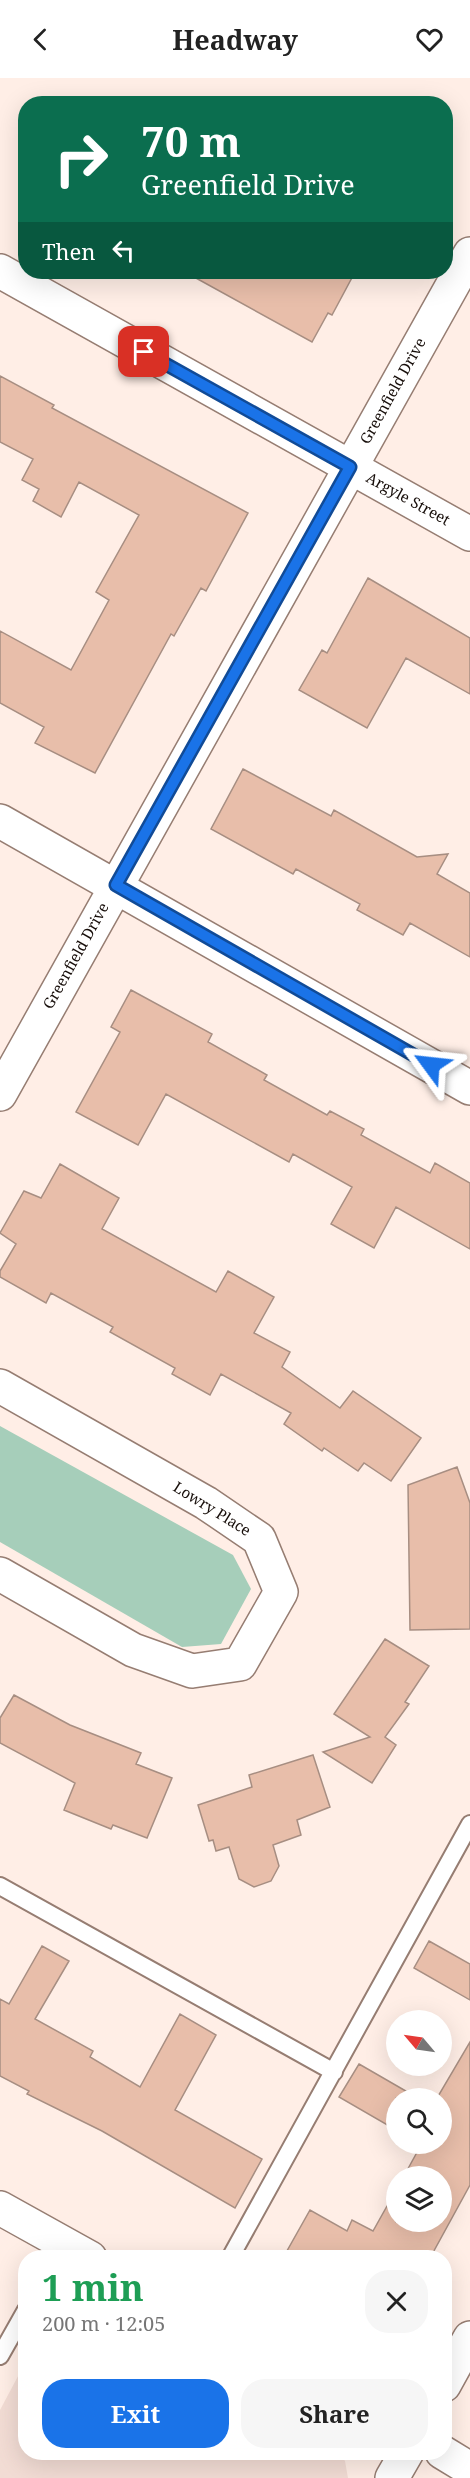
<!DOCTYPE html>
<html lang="en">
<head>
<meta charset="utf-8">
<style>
  body { margin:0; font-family:"Noto Serif",serif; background:#f6f6f6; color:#222; height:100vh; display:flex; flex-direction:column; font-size:22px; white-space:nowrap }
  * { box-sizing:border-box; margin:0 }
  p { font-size:20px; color:#767676 }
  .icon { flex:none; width:33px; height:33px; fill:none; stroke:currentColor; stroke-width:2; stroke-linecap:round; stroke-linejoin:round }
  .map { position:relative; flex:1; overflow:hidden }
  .side { position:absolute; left:18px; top:2172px; width:434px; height:210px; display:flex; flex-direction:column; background:#fff; border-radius:24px; box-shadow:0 6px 24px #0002 }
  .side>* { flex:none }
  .hud { position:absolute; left:18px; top:18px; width:435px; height:183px; border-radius:24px; box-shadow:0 6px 24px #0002; background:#0b6e4f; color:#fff; overflow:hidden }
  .needle { width:39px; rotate:299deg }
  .fabs { position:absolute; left:386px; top:1932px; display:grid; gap:12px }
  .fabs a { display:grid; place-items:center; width:66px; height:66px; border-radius:50%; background:#fff; box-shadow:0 6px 24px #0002; font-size:30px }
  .pin { position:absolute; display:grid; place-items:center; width:51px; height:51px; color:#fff; margin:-26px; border-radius:12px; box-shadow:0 3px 9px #0006 }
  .me { position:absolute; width:66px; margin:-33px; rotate:300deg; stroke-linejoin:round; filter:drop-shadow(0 0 4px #0008) }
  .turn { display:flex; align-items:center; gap:21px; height:126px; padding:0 24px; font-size:27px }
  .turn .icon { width:78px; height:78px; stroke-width:2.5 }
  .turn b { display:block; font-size:42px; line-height:51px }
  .then { display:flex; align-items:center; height:57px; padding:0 24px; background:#0003; gap:12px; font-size:22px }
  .round { display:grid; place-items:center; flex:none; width:63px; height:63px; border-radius:24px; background:#f6f6f6 }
  .overview { display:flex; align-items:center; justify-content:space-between; height:102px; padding:0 24px }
  h1 { font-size:36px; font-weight:700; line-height:45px; color:#1e9e55 }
  .cta { display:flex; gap:12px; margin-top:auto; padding:12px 24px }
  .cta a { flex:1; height:69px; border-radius:24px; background:#1a73e8; color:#fff; font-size:24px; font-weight:700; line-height:69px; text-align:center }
  .cta a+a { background:#f6f6f6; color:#222 }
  header { display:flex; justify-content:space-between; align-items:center; height:78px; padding:0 24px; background:#fff; font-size:27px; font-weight:700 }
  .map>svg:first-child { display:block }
  .built { fill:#f2dcd4 }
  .green { fill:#a6ceba }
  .building { fill:#e8beaa; stroke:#a78e82; stroke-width:1.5 }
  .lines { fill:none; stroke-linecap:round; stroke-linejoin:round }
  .lane-casing { stroke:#967d72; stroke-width:20 }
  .street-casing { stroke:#967d72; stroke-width:36 }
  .secondary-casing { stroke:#967d72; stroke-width:36 }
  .lane { stroke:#fff; stroke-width:16 }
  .street { stroke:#fff; stroke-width:33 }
  .secondary { stroke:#fff; stroke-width:33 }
  .route-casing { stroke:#114b97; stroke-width:15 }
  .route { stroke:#1a73e8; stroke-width:10 }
  .labels { text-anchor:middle; stroke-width:4.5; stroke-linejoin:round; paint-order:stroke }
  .street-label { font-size:15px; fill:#170e0a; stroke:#fff }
</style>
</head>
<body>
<header><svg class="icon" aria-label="back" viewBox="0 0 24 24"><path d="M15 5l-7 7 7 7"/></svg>Headway<svg class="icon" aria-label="heart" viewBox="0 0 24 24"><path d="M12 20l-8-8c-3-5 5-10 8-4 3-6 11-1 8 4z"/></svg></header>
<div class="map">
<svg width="470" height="2400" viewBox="0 0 470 2400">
  <rect width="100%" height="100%" fill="#ffeee6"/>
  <path class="built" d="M25,2285l1,89 313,1 6,8 3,17h-348v-68z"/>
  <path class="green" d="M0,1348l233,129 18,34 -30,55 -39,3 -182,-105z"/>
  <path class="building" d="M185,194h170l-23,43 -4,-2 -16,29z
    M0,298l54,29 -2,3 196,105 -42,78 -5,-3 -27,48 -3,-2 -76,139 -60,-30 9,-16 -44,-24v-72l71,39 38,-70 -13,-8 43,-77 -60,-33 -18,35 -28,-16 6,-12 -17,-9 11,-21 -33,-17z
    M368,500l102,60v56l-64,-36 -39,70 -68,-38 23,-40 5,3z
    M243,691l88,47 3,-6 83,47 31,-3 -11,20 33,19v64l-60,-34 -7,12 -46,-25 3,-6 -64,-35 -3,5 -82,-45z
    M131,912l81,44 -4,8 59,33 -3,5 63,35 3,-4 34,18 -3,6 69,38 5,-10 35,20v66l-74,-42 -22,41 -43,-24 21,-37 -59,-33 -4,8 -123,-68 -28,51 -62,-33 44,-80 -9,-5z
    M60,1086l59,34 -17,31 114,63 12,-21 46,26 -20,36 36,19 -8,15 58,41 13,-17 68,47 -30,43 -27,-18 -6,8 -34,-23 -2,3 -38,-27 7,-11 -70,-39 -11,21 -38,-21 3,-6 -65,-36 3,-5 -62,-34 -5,10 -46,-26v-6l16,-27 -16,-11 24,-42 17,7z
    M457,1389l13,36v126l-60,1 -2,-145z
    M385,1561l44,27 -24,36 4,2 -24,33 11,8 -24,38 -49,-31 47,-15 -36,-23z
    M14,1617l56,30 71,28 -5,11 36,14 -25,60 -34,-13 -2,4 -47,-19 11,-27 -75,-40v-25z
    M313,1677l17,52 -33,13 4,15 -28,10 6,21 -8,15 -17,6 -15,-8 -10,-32 -13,4 -3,-11 -4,1 -11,-36 54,-18 -3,-12z
    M429,1863l41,23v36l-56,-32z
    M42,1868l27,15 -34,58 58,32 -3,6 50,30 40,-73 36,21 -41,75 87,49 -27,49 -133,-77 -75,-37 2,-3 -29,-15v-77l9,5z
    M470,1964v143l-40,73h-147l27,-48 37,21 5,-11 21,11 23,-41v32h45v-46h-37l17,-31 -3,-1h23v-46h-4z
    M359,1986l59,34h-22v32l-57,-33z"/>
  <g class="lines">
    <g class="lane-casing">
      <path id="lane" d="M0,1808l334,186
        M230,2180l240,-434
        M0,2278l26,-46"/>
    </g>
    <g class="street-casing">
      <path id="street" d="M0,193l470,263
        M0,743l470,267
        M0,1016l470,-840
        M0,1308l206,117 53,36 22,53 -41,72 -48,7 -59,-21 -133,-76"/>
    </g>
    <g class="secondary-casing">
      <path id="secondary" d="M0,2130l90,50
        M444,2307l26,-47
        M442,2374l28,17
        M392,2400l15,-26"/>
    </g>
    <use href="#lane" class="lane"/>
    <use href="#street" class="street"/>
    <use href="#secondary" class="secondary"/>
  </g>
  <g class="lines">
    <g class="route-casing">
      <path id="route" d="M144,274l206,115 -234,418 315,180"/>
    </g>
    <use href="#route" class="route"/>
  </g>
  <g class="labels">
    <g class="street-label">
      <text transform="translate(393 313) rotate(-61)" y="5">Greenfield Drive</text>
      <text transform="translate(408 421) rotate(29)" y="5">Argyle Street</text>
      <text transform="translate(76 878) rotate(-61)" y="5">Greenfield Drive</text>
      <text transform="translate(212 1431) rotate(32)" y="5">Lowry Place</text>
    </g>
  </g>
</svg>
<div class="fabs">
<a><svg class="needle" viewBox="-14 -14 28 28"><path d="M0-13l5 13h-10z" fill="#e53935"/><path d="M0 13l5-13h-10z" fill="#767676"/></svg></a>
<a><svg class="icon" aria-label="search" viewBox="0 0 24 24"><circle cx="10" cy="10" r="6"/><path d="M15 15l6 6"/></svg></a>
<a><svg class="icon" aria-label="layers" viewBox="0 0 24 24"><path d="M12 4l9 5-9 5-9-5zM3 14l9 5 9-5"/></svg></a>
</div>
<div class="pin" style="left:144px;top:274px;background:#d93025"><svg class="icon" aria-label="arrive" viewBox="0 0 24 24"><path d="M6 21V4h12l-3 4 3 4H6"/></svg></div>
<svg class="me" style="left:431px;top:987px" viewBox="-20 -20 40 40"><path d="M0-17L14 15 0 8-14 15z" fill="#1a73e8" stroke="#fff" stroke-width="4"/></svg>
<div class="hud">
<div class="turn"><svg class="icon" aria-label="right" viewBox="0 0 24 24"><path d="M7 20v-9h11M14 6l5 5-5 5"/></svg><div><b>70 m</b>Greenfield Drive</div></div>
<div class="then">Then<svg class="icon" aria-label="left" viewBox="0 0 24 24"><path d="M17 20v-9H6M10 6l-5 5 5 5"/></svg></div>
</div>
<section class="side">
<div class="overview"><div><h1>1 min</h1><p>200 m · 12:05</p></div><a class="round"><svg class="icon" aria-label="close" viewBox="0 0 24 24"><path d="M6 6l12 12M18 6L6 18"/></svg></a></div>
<div class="cta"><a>Exit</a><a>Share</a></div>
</section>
</div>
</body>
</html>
